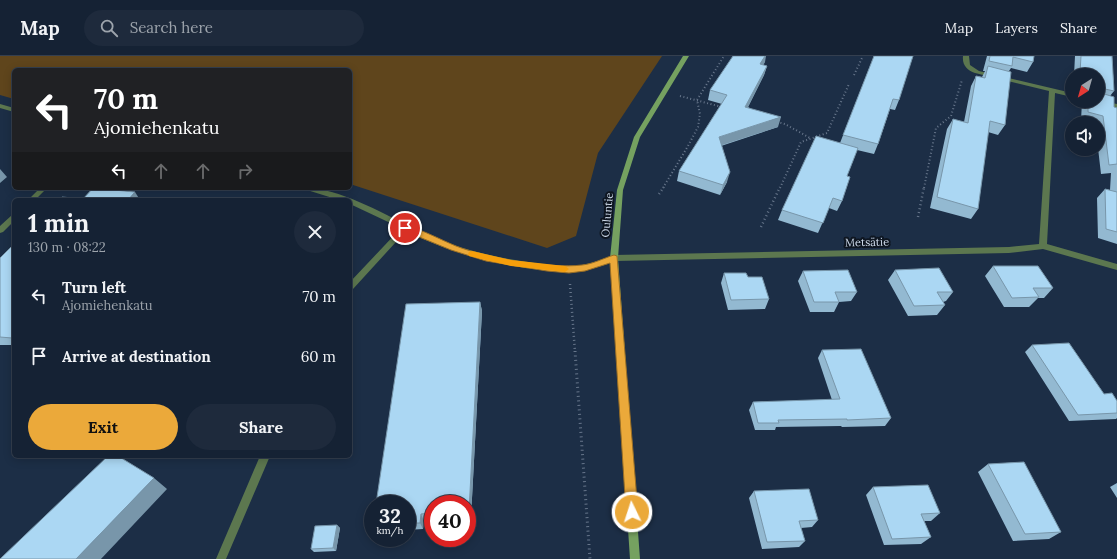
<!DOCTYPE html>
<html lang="en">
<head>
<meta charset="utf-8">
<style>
  body { margin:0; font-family:Lora,serif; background:#1e2a3c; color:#f1f3f6; height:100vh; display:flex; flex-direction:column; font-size:15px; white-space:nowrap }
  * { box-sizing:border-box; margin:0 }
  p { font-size:13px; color:#9da4ac }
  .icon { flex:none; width:22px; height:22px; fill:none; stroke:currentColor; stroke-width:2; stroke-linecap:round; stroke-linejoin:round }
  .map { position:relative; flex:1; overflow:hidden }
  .details { position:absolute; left:12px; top:142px; width:340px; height:260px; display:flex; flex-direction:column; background:#152234; border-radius:6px; box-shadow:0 2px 10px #0003,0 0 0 1px #343f4f }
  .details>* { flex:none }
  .hud { position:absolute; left:12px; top:12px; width:340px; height:122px; border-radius:6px; box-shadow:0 2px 10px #0003,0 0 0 1px #343f4f; background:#202124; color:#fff; overflow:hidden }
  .needle { width:26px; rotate:217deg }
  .controls { position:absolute; left:1065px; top:12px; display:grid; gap:8px }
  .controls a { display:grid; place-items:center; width:40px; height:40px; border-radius:50%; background:#152234; box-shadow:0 2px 10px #0003,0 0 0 1px #343f4f; font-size:20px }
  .speed { position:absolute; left:364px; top:439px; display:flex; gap:8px; font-size:20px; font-weight:700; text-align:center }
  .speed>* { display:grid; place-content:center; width:52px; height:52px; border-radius:50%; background:#152234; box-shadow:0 2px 10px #0003,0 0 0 1px #343f4f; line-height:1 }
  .speed small { font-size:10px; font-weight:400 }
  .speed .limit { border:6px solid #d22; background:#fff; color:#111 }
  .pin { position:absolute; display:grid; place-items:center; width:34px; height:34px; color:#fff; margin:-17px; border:2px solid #fff; border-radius:50%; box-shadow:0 1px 4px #0007 }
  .me { position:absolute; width:44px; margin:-22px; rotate:356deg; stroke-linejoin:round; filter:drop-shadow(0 0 3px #0008) }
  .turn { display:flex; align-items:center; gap:14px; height:84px; padding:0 16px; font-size:18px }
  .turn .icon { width:52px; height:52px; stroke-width:2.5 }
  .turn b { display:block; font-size:28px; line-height:34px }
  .lanes { display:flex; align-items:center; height:38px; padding:0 16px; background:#0003; justify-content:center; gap:20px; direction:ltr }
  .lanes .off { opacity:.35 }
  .round { display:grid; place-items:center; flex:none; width:42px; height:42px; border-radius:21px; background:#1e2a3c }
  .overview { display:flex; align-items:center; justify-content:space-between; height:68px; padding:0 16px }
  h1 { font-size:24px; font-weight:700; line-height:30px }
  .cta { display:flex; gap:8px; margin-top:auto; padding:8px 16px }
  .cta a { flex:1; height:46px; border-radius:24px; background:#eba93a; color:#111; font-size:16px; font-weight:700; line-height:46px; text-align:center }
  .cta a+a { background:#1e2a3c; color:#f1f3f6 }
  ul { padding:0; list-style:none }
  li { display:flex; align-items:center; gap:12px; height:60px; padding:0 16px }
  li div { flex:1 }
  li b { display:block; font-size:15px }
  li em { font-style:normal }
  header { display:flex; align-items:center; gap:24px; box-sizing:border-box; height:56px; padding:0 20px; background:#152234; border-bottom:1px solid #343f4f }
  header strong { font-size:19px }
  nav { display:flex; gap:22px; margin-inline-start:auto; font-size:14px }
  .search { width:280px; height:36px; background:#1e2a3c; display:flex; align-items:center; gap:10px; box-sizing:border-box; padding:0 14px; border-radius:22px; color:#9da4ac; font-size:15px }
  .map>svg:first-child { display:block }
  .green { fill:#5f451c }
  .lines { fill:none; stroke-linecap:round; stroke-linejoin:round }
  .path-far2 { stroke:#67768b; stroke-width:2; stroke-dasharray:1 2.5; stroke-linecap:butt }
  .path-far1 { stroke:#67768b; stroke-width:2.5; stroke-dasharray:1 3; stroke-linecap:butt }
  .path { stroke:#67768b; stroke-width:3; stroke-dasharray:1 3.5; stroke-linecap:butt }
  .street { fill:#5c774f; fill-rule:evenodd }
  .secondary { fill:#75a160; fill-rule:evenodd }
  .wall { fill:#93b9d1 }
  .shaded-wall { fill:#7896aa }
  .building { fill:#abd7f3; stroke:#7896aa }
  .route { fill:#eba93a; stroke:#996e26 }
  .slow { fill:#f59e0b }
  .labels { text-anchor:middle; stroke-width:4; stroke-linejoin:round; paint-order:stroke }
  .street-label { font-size:11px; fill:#cfdbeb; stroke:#0e1621 }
</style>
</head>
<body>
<header>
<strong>Map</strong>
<div class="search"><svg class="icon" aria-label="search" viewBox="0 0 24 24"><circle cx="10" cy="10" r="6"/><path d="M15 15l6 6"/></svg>Search here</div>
<nav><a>Map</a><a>Layers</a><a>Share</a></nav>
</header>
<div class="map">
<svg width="1117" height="503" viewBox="0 0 1117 503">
  <rect width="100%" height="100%" fill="#1c2e46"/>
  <path class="green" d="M0,0h662l-64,97 -22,83 -29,12 -197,-64v-114h-336v29l-14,-4z"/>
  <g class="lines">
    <path class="path-far2" d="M854,19l9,-19
      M680,40l42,11
      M777,66l8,2 25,14
      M663,132l25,-42 10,-19 2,-13 -3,-14 27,-44
      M780,132l21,-46 26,-9 22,-49
      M924,132l12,-60 15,-12 11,-36"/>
    <path class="path-far1" d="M659,138l5,-7
      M918,161l6,-30
      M761,171l19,-40
      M570,228l5,68"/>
    <path class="path" d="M575,295l15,208"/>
    <path class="street" d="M963,0h6l1,9 9,6 93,22v4l-17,-4 -8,151 70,20v6l-74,-21 -34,4 -394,8c-12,5 -25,9 -38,10 -18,2 -35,-1 -52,-3 -42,-7 -81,-18 -119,-37l-53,58 -3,1v-8l51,-54 -51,-24v-4h-11l-32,-10 -1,-2c32,0 75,24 104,39 38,19 76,29 118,35 18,3 36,6 54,3 11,-2 21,-6 32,-10l395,-8 30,-3 10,-153 -74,-18c-8,-3 -13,-8 -12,-17z
      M1098,44l19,4v4l-24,-7h5z
      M0,48l14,4v4l-14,-4z
      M40,132h7l-12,12h-7z
      M12,159h2v6l-11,11 -3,1v-7z
      M260,400h10l-44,103h-10z"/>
    <path class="secondary" d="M683,0h6l-49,81 -17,53 -5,68 22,301h-10l-20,-301 7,-68 17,-53z"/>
  </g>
  <path class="wall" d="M874,0l25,44 -4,10 -5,-1 -12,35 -4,10 -17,-4 -10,26 -5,25 -5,10 -8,-3 -11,25 -40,-13 4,-10 58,-67z
    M987,0h47l-1,6 -6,10 -16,-4 -2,3 -4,54 -7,10 -10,-3 -10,77 -7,10 -41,-11 17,-79 6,-10 11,3 7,-36 5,-10 6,1 3,-6h-2z
    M1075,0h37l2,35 -4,5 4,11 3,1v136l-19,-6 -1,-40 8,-9 5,1 1,-17 -10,1 -3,-26v-25h-11l-6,-2 1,-20h16v-26h-24z
    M765,6l-2,3 4,1 -3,9 -16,32 30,20 -57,19 6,36 -7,13 -43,-14 2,-10 43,-67 -14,-4 2,-10z
    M14,188v101h-14v-87z
    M993,210l60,22 -9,10h-6l-9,9h-25l-19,-31z
    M895,214l58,22 -7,9 -3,1 2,3 -8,10 -29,1 -20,-36z
    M803,215l54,21 -6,9 -12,1 -5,10h-24l-12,-31z
    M724,217l45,26 -4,10 -37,1 -7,-27z
    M480,246l2,9 -11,206 -4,1v-14h-34v16l-9,1 -1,8 -16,1v-26z
    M1032,289l72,49 13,7v17l-1,1 -47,2 -44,-69z
    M822,294l69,68 -6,8 -43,1 -1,-1 -65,1 -1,3h-20l-6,-20 4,-8 79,-2 -14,-42z
    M988,408l73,68 -12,7 -36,2 -35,-69z
    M1117,427v15l-7,-11z
    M873,431l67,26 -9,8h-7l7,16 -10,7 -37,1 -18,-50z
    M754,435l64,29 -6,7 -11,1 4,13 -6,6 -37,2 -13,-51z
    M337,469l3,3 -4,23 -22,1 -3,-3z"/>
  <path class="shaded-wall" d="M765,0h1l-1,6 -7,12 2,-10z
    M767,10l-3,9 -21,42 2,-10z
    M1105,33l-7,10v-7z
    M781,61l-3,10 -62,20 3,-10z
    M0,113l7,8 -7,6z
    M730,116l-3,10 -7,13 3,-10z
    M135,136l5,8h-12z
    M480,246l2,9 -11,206 -2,-6z
    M154,422l13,11 -66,70h-25z
    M421,458l3,7 -1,8 -3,-6z
    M337,469l3,3 -4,23 -3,-3z"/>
  <path class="building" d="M733,0h32l-5,8 7,2 -22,41 36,10 -62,20 11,35 -7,13 -44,-14 48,-76 -17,-5z
    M874,0h39l-14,44 -6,-1 -15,45 -35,-9z
    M990,0h44l-1,6 -20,-5 -1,9 -23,-5z
    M1081,0h31l2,35 -9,-2 -7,3 16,5v10l3,1v56l-8,1 -6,-49 -15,-4v-11h10v-26h-9l-9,-2z
    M988,10l23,6 -6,53 -15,-4 -12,88 -41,-12 16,-78 15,4 8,-47 9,2z
    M816,80l42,12 -11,28 3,1 -8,24 -9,-3 -10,25 -41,-13z
    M93,132l42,4 -7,8h-69l3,-3 21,2z
    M1105,133l12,3v40l-11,-3z
    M14,188v92l-2,2 -12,-1v-79z
    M993,210h45l15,22h-20l6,9 -27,1z
    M939,212l14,24h-16l8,13 -31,1 -19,-36z
    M848,214l9,22h-22l4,10h-25l-11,-31z
    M724,217h22l2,4h14l7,22 -38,1z
    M480,246l-11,209h-2v-7h-34v9l-12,1 -1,9h-13v-19h-31l30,-200z
    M1069,287l35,51 8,-1 5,8v12l-39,2 -46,-70z
    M861,293l30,69 -44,2v-1l-69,1 1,3h-21l-5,-21 87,-3 -18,-49z
    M108,400h10l36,22 -78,81h-76z
    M1024,406l37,70 -36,2 -37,-70z
    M928,429l12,28 -19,1 10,23 -39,2 -19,-52z
    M809,433l9,31 -19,1 6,20 -38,1 -13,-51z
    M337,469l-4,23 -22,1 4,-23z"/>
  <path class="route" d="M405,169c18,5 34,14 51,21 31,12 94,23 126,19 11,-1 22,-7 32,-10l3,1 21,256 -2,4 -4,1 -4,-1 -2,-4 -16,-249 -25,8 -16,2 -22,-2 -61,-10 -35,-11 -49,-20 -1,-2z"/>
  <path class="slow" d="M472,195l39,9 54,6 4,3 -4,3 -54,-6 -42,-10 -1,-2 1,-2z"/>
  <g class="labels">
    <g class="street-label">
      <text transform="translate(607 159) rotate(-85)" y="4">Ouluntie</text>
      <text transform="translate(867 186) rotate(-1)" y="4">Metsätie</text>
    </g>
  </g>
</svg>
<div class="controls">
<a><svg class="needle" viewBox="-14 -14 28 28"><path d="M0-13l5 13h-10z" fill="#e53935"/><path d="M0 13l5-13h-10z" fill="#9da4ac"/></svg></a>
<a><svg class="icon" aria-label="sound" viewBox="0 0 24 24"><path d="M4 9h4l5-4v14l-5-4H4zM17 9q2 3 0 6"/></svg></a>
</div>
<div class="speed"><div>32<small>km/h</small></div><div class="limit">40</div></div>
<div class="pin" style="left:405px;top:172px;background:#d93025"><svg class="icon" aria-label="arrive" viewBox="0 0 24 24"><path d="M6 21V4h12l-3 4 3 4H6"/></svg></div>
<svg class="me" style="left:632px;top:456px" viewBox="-20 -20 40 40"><circle r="17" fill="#eba93a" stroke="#fff" stroke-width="3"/><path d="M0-11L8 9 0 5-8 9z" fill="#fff"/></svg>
<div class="hud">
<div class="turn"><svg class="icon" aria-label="left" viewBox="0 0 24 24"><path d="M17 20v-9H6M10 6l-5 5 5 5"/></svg><div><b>70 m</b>Ajomiehenkatu</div></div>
<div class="lanes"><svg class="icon" aria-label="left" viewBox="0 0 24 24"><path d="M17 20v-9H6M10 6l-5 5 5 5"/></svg><svg class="icon off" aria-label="ahead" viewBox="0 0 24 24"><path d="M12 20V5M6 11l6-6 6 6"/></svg><svg class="icon off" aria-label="ahead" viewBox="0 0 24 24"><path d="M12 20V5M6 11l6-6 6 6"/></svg><svg class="icon off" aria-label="right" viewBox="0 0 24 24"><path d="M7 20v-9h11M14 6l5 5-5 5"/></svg></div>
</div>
<section class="details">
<div class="overview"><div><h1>1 min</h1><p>130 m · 08:22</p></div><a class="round"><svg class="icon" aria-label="close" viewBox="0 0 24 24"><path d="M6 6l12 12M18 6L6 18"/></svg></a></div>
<ul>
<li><svg class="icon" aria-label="left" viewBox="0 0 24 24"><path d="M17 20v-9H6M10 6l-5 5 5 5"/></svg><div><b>Turn left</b><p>Ajomiehenkatu</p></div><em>70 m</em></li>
<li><svg class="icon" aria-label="arrive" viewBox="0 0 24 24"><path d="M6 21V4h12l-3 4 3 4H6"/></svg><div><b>Arrive at destination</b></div><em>60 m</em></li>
</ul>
<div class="cta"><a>Exit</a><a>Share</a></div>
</section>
</div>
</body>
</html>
